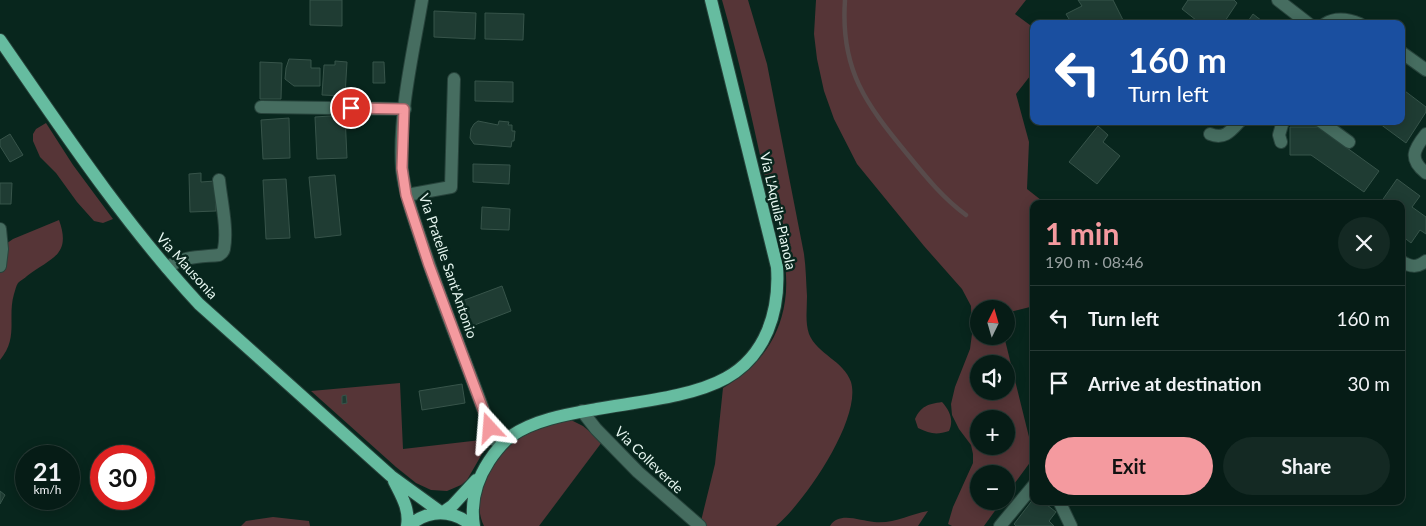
<!DOCTYPE html>
<html lang="en">
<head>
<meta charset="utf-8">
<style>
  body { margin:0; font-family:Lato,sans-serif; background:#142923; color:#f1f3f6; height:100vh; display:flex; flex-direction:column; font-size:19px; white-space:nowrap }
  * { box-sizing:border-box; margin:0 }
  p { font-size:16px; color:#98a1a1 }
  .icon { flex:none; width:28px; height:28px; fill:none; stroke:currentColor; stroke-width:2; stroke-linecap:round; stroke-linejoin:round }
  .map { position:relative; flex:1; overflow:hidden }
  .drawer { position:absolute; left:1030px; top:200px; width:375px; height:305px; display:flex; flex-direction:column; background:#061c16; border-radius:10px; box-shadow:0 2px 12px #0003,0 0 0 1px #273a35 }
  .drawer>* { flex:none }
  .guide { position:absolute; left:1030px; top:20px; width:375px; height:105px; border-radius:10px; box-shadow:0 2px 12px #0003,0 0 0 1px #273a35; background:#1a4fa0; color:#fff; overflow:hidden }
  .needle { width:32px; rotate:5deg }
  .buttons { position:absolute; left:970px; top:300px; display:grid; gap:10px }
  .buttons a { display:grid; place-items:center; width:45px; height:45px; border-radius:50%; background:#061c16; box-shadow:0 2px 12px #0003,0 0 0 1px #273a35; font-size:25px }
  .speed { position:absolute; left:15px; top:445px; display:flex; gap:10px; font-size:25px; font-weight:700; text-align:center }
  .speed>* { display:grid; place-content:center; width:65px; height:65px; border-radius:50%; background:#061c16; box-shadow:0 2px 12px #0003,0 0 0 1px #273a35; line-height:1 }
  .speed small { font-size:12px; font-weight:400 }
  .speed .limit { border:8px solid #d22; background:#fff; color:#111 }
  .pin { position:absolute; display:grid; place-items:center; width:42px; height:42px; color:#fff; margin:-21px; border:2px solid #fff; border-radius:50%; box-shadow:0 1px 5px #0007 }
  .me { position:absolute; width:55px; margin:-28px; rotate:341deg; stroke-linejoin:round; filter:drop-shadow(0 0 4px #0008) }
  .turn { display:flex; align-items:center; gap:18px; height:105px; padding:0 15px; font-size:22px }
  .turn .icon { width:65px; height:65px; stroke-width:2.5 }
  .turn b { display:block; font-size:35px; line-height:42px }
  .round { display:grid; place-items:center; flex:none; width:52px; height:52px; border-radius:26px; background:#142923 }
  .summary { display:flex; align-items:center; justify-content:space-between; height:85px; padding:0 15px }
  h1 { font-size:30px; font-weight:700; line-height:38px; color:#f49a9f }
  .primary-button { display:flex; gap:10px; margin-top:auto; padding:10px 15px }
  .primary-button a { flex:1; height:58px; border-radius:30px; background:#f49a9f; color:#111; font-size:20px; font-weight:700; line-height:58px; text-align:center }
  .primary-button a+a { background:#142923; color:#f1f3f6 }
  ul { padding:0; list-style:none }
  li { display:flex; align-items:center; gap:15px; height:65px; padding:0 15px; border-top:1px solid #273a35 }
  li div { flex:1 }
  li b { display:block; font-size:19px }
  li em { font-style:normal }
  .map>svg:first-child { display:block }
  .green { fill:#563537; fill-rule:evenodd }
  .lines { fill:none; stroke-linecap:round; stroke-linejoin:round }
  .stream { stroke:#584b4b; stroke-width:4.5 }
  .building { fill:#1f3c33; stroke:#37544a }
  .minor-casing { stroke:#27433b; stroke-width:14 }
  .major-casing { stroke:#27433b; stroke-width:14 }
  .minor { stroke:#466d60; stroke-width:12 }
  .major { stroke:#66bca0; stroke-width:12 }
  .route-casing { stroke:#9f6467; stroke-width:12 }
  .route { stroke:#f49a9f; stroke-width:9 }
  .labels { text-anchor:middle; stroke-width:5; stroke-linejoin:round; paint-order:stroke }
  .street-label { font-size:14px; fill:#e7f7f1; stroke:#08261d }
</style>
</head>
<body>
<div class="map">
<svg width="1426" height="526" viewBox="0 0 1426 526">
  <rect width="100%" height="100%" fill="#08261d"/>
  <path class="green" d="M722,0h26l19,64 37,190c2,14 2,28 3,42 0,13 -2,26 2,38 8,20 35,27 42,48 11,37 -47,121 -75,144h-69l-6,-5 14,-57 8,-76c34,-20 56,-47 62,-87 6,-40 -11,-85 -20,-123 -13,-60 -26,-119 -43,-178z
    M816,0h210l-11,14 19,14v43l-18,23 13,48 -2,47 19,15h-12v102l-28,7v-4h-27v27h25l30,121 -28,38v-21h-27v27h23l-18,25h-32l-4,-2 5,-17 20,-44v-9l-2,-9 -12,-16 -7,-14 -1,-11 4,-17 15,-38 2,-15 -1,-28 -9,-17 -38,-43 -67,-82 -23,-45 -10,-28 -7,-32 -3,-25zM979,364h27v27h-27zM979,419h27v27h-27z
    M46,123l27,42 40,54 -10,4 -9,-2 -17,-19 -21,-29 -16,-16 -7,-16v-7l3,-5z
    M59,220c13,36 -9,38 -32,56 -2,2 -7,5 -9,7 -2,3 -3,8 -4,11 -7,24 5,43 -14,66v-112l13,-9z
    M400,383l3,66 78,-9 5,7 -19,33 -6,5 -14,6 -16,-1 -15,-7 -20,-16 -85,-76z
    M942,402c8,9 12,18 7,29 -12,4 -19,3 -31,-3l-3,-9c6,-13 13,-15 27,-17z
    M571,420l12,6 19,16 -63,84h-55c-15,-30 9,-72 35,-88 16,-9 34,-14 52,-18z
    M928,511l-10,15h-88c9,-15 30,-5 44,-4 20,2 36,-8 54,-11z
    M273,517l36,4 1,5h-69l5,-5z"/>
  <g class="lines">
    <path class="stream" d="M845,0c-5,70 21,104 63,155 18,22 35,43 58,60"/>
  </g>
  <path class="building" d="M310,0h32v26l-32,-1z
    M1078,0h35l12,24h-53l-6,-10 16,-8z
    M1188,0h46l3,3 -14,21h-22l-19,-15z
    M434,11l42,2 -1,26 -41,-2z
    M485,13l39,1 -1,26 -38,-1z
    M1253,14l13,10h-20z
    M289,59l22,1v8h9v18h-26l-9,-7 1,-11z
    M335,61l12,1 -2,34 -23,-1 2,-30h11z
    M260,62l22,1 -1,36h-21z
    M373,62h11l1,21h-12z
    M475,81l38,1v20l-38,-1z
    M1401,88l25,19v5l-20,31 -30,-22h25z
    M345,115l2,43 -30,1 -2,-42z
    M289,118l1,40 -27,1 -2,-39z
    M478,121l20,4 1,-4 10,1 -1,3h4v6h3l-1,10h-2l-1,6 -37,-3 -4,-6 1,-9 3,-5z
    M1098,126l10,9 -5,7 17,14 -23,28 -28,-22z
    M1290,127h28l61,44 -15,21 -53,-37h-21z
    M10,134l13,21 -13,7 -10,-16v-6z
    M473,164l37,1 -1,19 -36,-2z
    M201,173v9l14,-1 1,30 -26,1 -1,-38z
    M335,175l6,60 -26,3 -6,-61z
    M286,179l4,59 -24,1 -3,-59z
    M1397,179l23,17 -8,11 14,10v17l-6,-4 -9,13 -10,-8v-31h-18l-2,-2z
    M0,183h12l-1,21h-11z
    M482,207l28,2 -1,21 -28,-1z
    M502,286l9,25 -39,15 -10,-25z
    M462,384l3,19 -43,7 -3,-19z
    M346,395l1,8 -5,1v-8z
    M0,491l5,4 -5,9z
    M1034,498v3h8l14,11 -7,9 5,5h-38l-2,-2z"/>
  <g class="lines">
    <g class="minor-casing">
      <path id="minor" d="M422,0c-9,53 -24,116 -20,170 3,25 12,49 20,73 20,62 46,123 68,185l4,10 6,8
        M1278,0l31,24
        M1325,24c11,-7 23,-5 35,0
        M1401,52l25,18
        M261,107l144,2
        M1320,121l29,21
        M1210,134c14,6 21,-3 30,-13
        M1426,134c-12,15 -18,25 0,39
        M1281,142l-2,-7 4,-14
        M407,195l44,-8 3,-108
        M0,229l2,20 -2,17
        M1401,261c9,6 16,7 25,0
        M167,268c15,-12 33,-11 52,-13 3,-2 4,-2 5,-6 4,-20 -3,-49 -5,-69
        M582,411l14,18 42,43 62,54
        M1059,501l12,25
        M1000,526l34,-41"/>
    </g>
    <g class="major-casing">
      <path id="major" d="M0,40c63,91 124,183 199,264l192,172 51,37
        M394,481c7,14 16,28 13,45
        M442,513l10,-7 24,-26
        M409,526c19,-17 44,-17 63,0
        M474,526c-4,-24 2,-45 15,-65 6,-9 13,-18 22,-25 25,-17 58,-22 86,-27 39,-7 95,-12 129,-31 40,-22 54,-67 51,-111l-66,-267"/>
    </g>
    <use href="#minor" class="minor"/>
    <use href="#major" class="major"/>
  </g>
  <g class="lines">
    <g class="route-casing">
      <path id="route" d="M351,108l53,1 -2,59 4,27 23,70 61,163"/>
    </g>
    <use href="#route" class="route"/>
  </g>
  <g class="labels">
    <g class="street-label">
      <text transform="translate(778 211) rotate(77)" y="5">Via L'Aquila-Pianola</text>
      <text transform="translate(187 266) rotate(48)" y="5">Via Mausonia</text>
      <text transform="translate(448 266) rotate(71)" y="5">Via Pratelle Sant'Antonio</text>
      <text transform="translate(649 460) rotate(44)" y="5">Via Colleverde</text>
    </g>
  </g>
</svg>
<div class="buttons">
<a><svg class="needle" viewBox="-14 -14 28 28"><path d="M0-13l5 13h-10z" fill="#e53935"/><path d="M0 13l5-13h-10z" fill="#98a1a1"/></svg></a>
<a><svg class="icon" aria-label="sound" viewBox="0 0 24 24"><path d="M4 9h4l5-4v14l-5-4H4zM17 9q2 3 0 6"/></svg></a>
<a>+</a>
<a>−</a>
</div>
<div class="speed"><div>21<small>km/h</small></div><div class="limit">30</div></div>
<div class="pin" style="left:351px;top:108px;background:#d93025"><svg class="icon" aria-label="arrive" viewBox="0 0 24 24"><path d="M6 21V4h12l-3 4 3 4H6"/></svg></div>
<svg class="me" style="left:490px;top:428px" viewBox="-20 -20 40 40"><path d="M0-17L14 15 0 8-14 15z" fill="#f49a9f" stroke="#fff" stroke-width="4"/></svg>
<div class="guide">
<div class="turn"><svg class="icon" aria-label="left" viewBox="0 0 24 24"><path d="M17 20v-9H6M10 6l-5 5 5 5"/></svg><div><b>160 m</b>Turn left</div></div>
</div>
<section class="drawer">
<div class="summary"><div><h1>1 min</h1><p>190 m · 08:46</p></div><a class="round"><svg class="icon" aria-label="close" viewBox="0 0 24 24"><path d="M6 6l12 12M18 6L6 18"/></svg></a></div>
<ul>
<li><svg class="icon" aria-label="left" viewBox="0 0 24 24"><path d="M17 20v-9H6M10 6l-5 5 5 5"/></svg><div><b>Turn left</b></div><em>160 m</em></li>
<li><svg class="icon" aria-label="arrive" viewBox="0 0 24 24"><path d="M6 21V4h12l-3 4 3 4H6"/></svg><div><b>Arrive at destination</b></div><em>30 m</em></li>
</ul>
<div class="primary-button"><a>Exit</a><a>Share</a></div>
</section>
</div>
</body>
</html>
